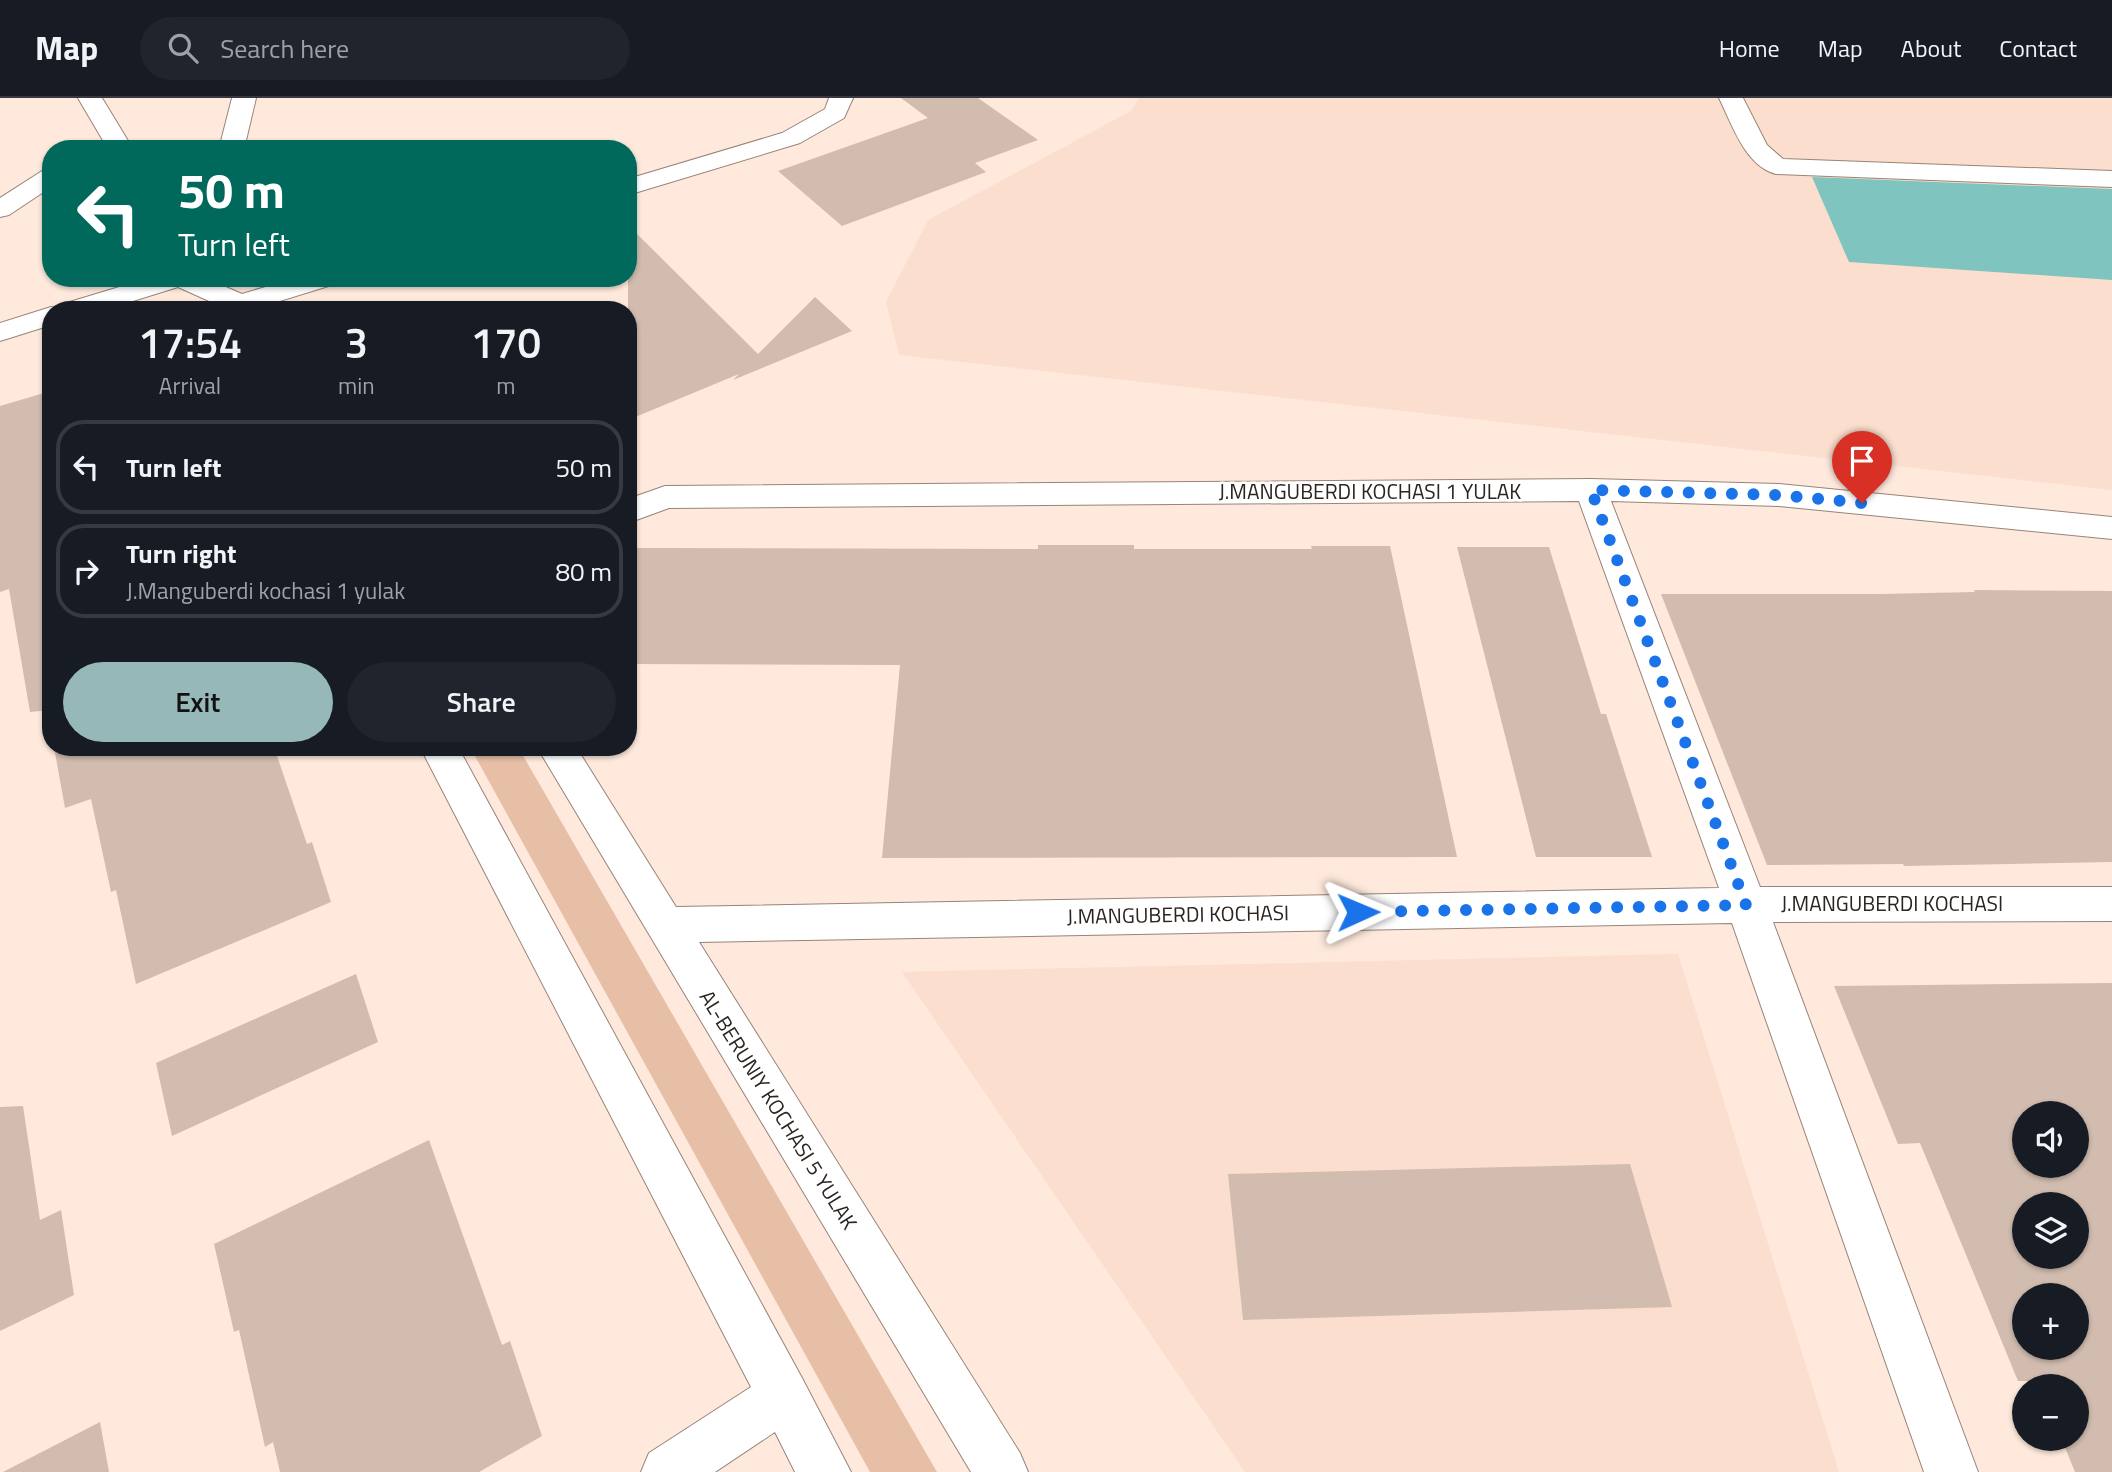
<!DOCTYPE html>
<html lang="en">
<head>
<meta charset="utf-8">
<style>
  body { margin:0; font-family:"Titillium Web",sans-serif; background:#20242c; color:#f1f3f6; height:100vh; display:flex; flex-direction:column; font-size:26px; white-space:nowrap }
  * { box-sizing:border-box; margin:0 }
  p { font-size:23px; color:#9ea1a6 }
  .icon { flex:none; width:38px; height:38px; fill:none; stroke:currentColor; stroke-width:2; stroke-linecap:round; stroke-linejoin:round }
  .map { position:relative; flex:1; overflow:hidden }
  .panel { position:absolute; left:42px; top:203px; width:595px; height:455px; display:flex; flex-direction:column; background:#171b24; border-radius:28px; box-shadow:0 2px 5px #0004 }
  .panel>* { flex:none }
  .guide { position:absolute; left:42px; top:42px; width:595px; height:147px; border-radius:28px; box-shadow:0 2px 5px #0004; background:#00695c; color:#fff; overflow:hidden }
  .tools { position:absolute; left:2012px; top:1003px; display:grid; gap:14px }
  .tools a { display:grid; place-items:center; width:77px; height:77px; border-radius:50%; background:#171b24; box-shadow:0 2px 5px #0004; font-size:35px }
  .pin { position:absolute; display:grid; place-items:center; width:60px; height:60px; color:#fff; margin:-72px -30px; border-radius:50% 50% 50% 0; rotate:-45deg; box-shadow:0 0 7px #0007 }
  .pin .icon { rotate:45deg }
  .me { position:absolute; width:77px; margin:-38px; rotate:89deg; stroke-linejoin:round; filter:drop-shadow(0 0 5px #0008) }
  .turn { display:flex; align-items:center; gap:24px; height:147px; padding:0 21px; font-size:32px }
  .turn .icon { width:91px; height:91px; stroke-width:2.5 }
  .turn b { display:block; font-size:49px; line-height:60px }
  .eta { display:flex; justify-content:space-evenly; align-items:center; height:119px; text-align:center }
  .eta b { font-size:42px; font-weight:600; line-height:49px }
  .primary-button { display:flex; gap:14px; margin-top:auto; padding:14px 21px }
  .primary-button a { flex:1; height:80px; border-radius:42px; background:#96b8b8; color:#111; font-size:28px; font-weight:600; line-height:80px; text-align:center }
  .primary-button a+a { background:#20242c; color:#f1f3f6 }
  ul { padding:0; list-style:none }
  li { display:flex; align-items:center; gap:21px; height:94px; margin:0 14px 10px; padding:0 7px; border:4px solid #363941; border-radius:28px }
  li div { flex:1 }
  li b { display:block; font-size:26px }
  li em { font-style:normal }
  header { display:flex; align-items:center; gap:42px; box-sizing:border-box; height:98px; padding:0 35px; background:#171b24; border-bottom:2px solid #363941 }
  header strong { font-size:33px }
  nav { display:flex; gap:38px; margin-inline-start:auto; font-size:24px }
  .search { width:490px; height:63px; background:#20242c; display:flex; align-items:center; gap:18px; box-sizing:border-box; padding:0 24px; border-radius:38px; color:#9ea1a6; font-size:26px }
  .map>svg:first-child { display:block }
  .built { fill:#fbdecd }
  .green { fill:#e7bfa7 }
  .water { fill:#80c4bf }
  .building { fill:#d1bcaf; fill-rule:evenodd }
  .lines { fill:none; stroke-linecap:round; stroke-linejoin:round }
  .minor-casing { stroke:#988478; stroke-width:2 }
  .minor { fill:#fff; fill-rule:evenodd }
  .route { stroke:#1a73e8; stroke-width:12; stroke-dasharray:0 21.6 }
  .labels { text-anchor:middle; stroke-width:5; stroke-linejoin:round; paint-order:stroke }
  .street-label { font-size:21px; fill:#2c241f; stroke:#fff }
</style>
</head>
<body>
<header>
<strong>Map</strong>
<div class="search"><svg class="icon" aria-label="search" viewBox="0 0 24 24"><circle cx="10" cy="10" r="6"/><path d="M15 15l6 6"/></svg>Search here</div>
<nav><a>Home</a><a>Map</a><a>About</a><a>Contact</a></nav>
</header>
<div class="map">
<svg width="2112" height="1374" viewBox="0 0 2112 1374">
  <rect width="100%" height="100%" fill="#fee9dc"/>
  <path class="built" d="M1139,0h973v392l-1213,-135 -13,-53 42,-82 203,-109z
    M1678,856l161,518h-594l-343,-500z"/>
  <path class="green" d="M470,649h48l419,725h-67z"/>
  <path class="water" d="M1812,79l300,12v91l-263,-18z"/>
  <path class="building" d="M901,0h77l60,42 -63,23 11,9 -144,54 -64,-55 150,-53z
    M628,127l130,129 57,-57 37,34 -119,49 6,-6 -111,46z
    M51,293v319l-21,2 -21,-123 -9,3v-186z
    M1038,447h96v4h178l-1,-3h79l67,311 -575,1 18,-193 -272,-1v-90l7,-26 403,1z
    M1457,449h92l52,167h5l46,143h-116z
    M1974,492l138,1v271l-208,4 -1,-2 -136,1 -106,-271h219l95,-2z
    M54,649h220l33,97 5,-2 19,60 -195,82 -20,-94 -5,2 -20,-93 -26,9z
    M356,876l22,68 -206,94 -16,-73z
    M2112,885v489h-37l-14,-34h16v-52h-38l-2,-5h-19l-98,-238 -22,1 -64,-158zM2025,1015h52v53h-52zM2025,1106h52v52h-52zM2025,1197h52v53h-52z
    M23,1008l17,114 21,-10 13,85 -74,36v-224z
    M429,1042l73,205 8,-4 32,95 -63,36h-199l-7,-30 -8,5 -26,-117 -5,2 -20,-88z
    M1630,1066l42,143 -429,13 -15,-146z
    M100,1324l9,50h-106z"/>
  <g class="lines">
    <g class="minor-casing">
      <path id="minor" d="M78,0h24l31,51h-25z
        M232,0h24l-12,51h-25z
        M829,0h24l-9,20 -44,25 -172,52v-16l154,-46 43,-24z
        M1719,0h24l24,47 16,14 329,12v16l-336,-13c-31,-8 -44,-50 -57,-76z
        M51,70v19l-42,28 -9,2v-19l42,-27z
        M149,180h56l37,16 53,-16h44l-4,6 -84,26h-22l-51,-23 -74,23h-53v15l-51,16v-18l51,-16 8,2 4,-5z
        M1591,381l188,5 333,33v22l-333,-33 -168,-5 149,386h352v34l-339,1 205,550h-54l-192,-549 -1033,19 321,511 8,19h-57l-434,-725h39l100,160 1043,-19 -140,-387 -910,7 -41,15v-24l37,-13z
        M420,649h38l344,631 49,94h-56l-20,-40 -60,40h-74l8,-19 102,-66z"/>
    </g>
    <use href="#minor" class="minor"/>
  </g>
  <g class="lines">
    <path class="route" d="M1358,814l388,-7 -155,-415 188,5 83,8"/>
  </g>
  <g class="labels">
    <g class="street-label">
      <text x="1370" y="401">J.MANGUBERDI KOCHASI 1 YULAK</text>
      <text x="1892" y="813">J.MANGUBERDI KOCHASI</text>
      <text transform="translate(1178 817) rotate(-1)" y="7">J.MANGUBERDI KOCHASI</text>
      <text transform="translate(778 1012) rotate(58)" y="7">AL-BERUNIY KOCHASI 5 YULAK</text>
    </g>
  </g>
</svg>
<div class="tools">
<a><svg class="icon" aria-label="sound" viewBox="0 0 24 24"><path d="M4 9h4l5-4v14l-5-4H4zM17 9q2 3 0 6"/></svg></a>
<a><svg class="icon" aria-label="layers" viewBox="0 0 24 24"><path d="M12 4l9 5-9 5-9-5zM3 14l9 5 9-5"/></svg></a>
<a>+</a>
<a>−</a>
</div>
<div class="pin" style="left:1862px;top:405px;background:#d93025"><svg class="icon" aria-label="arrive" viewBox="0 0 24 24"><path d="M6 21V4h12l-3 4 3 4H6"/></svg></div>
<svg class="me" style="left:1358px;top:814px" viewBox="-20 -20 40 40"><path d="M0-17L14 15 0 8-14 15z" fill="#1a73e8" stroke="#fff" stroke-width="4"/></svg>
<div class="guide">
<div class="turn"><svg class="icon" aria-label="left" viewBox="0 0 24 24"><path d="M17 20v-9H6M10 6l-5 5 5 5"/></svg><div><b>50 m</b>Turn left</div></div>
</div>
<section class="panel">
<div class="eta">
<div><b>17:54</b><p>Arrival</p></div>
<div><b>3</b><p>min</p></div>
<div><b>170</b><p>m</p></div>
</div>
<ul>
<li><svg class="icon" aria-label="left" viewBox="0 0 24 24"><path d="M17 20v-9H6M10 6l-5 5 5 5"/></svg><div><b>Turn left</b></div><em>50 m</em></li>
<li><svg class="icon" aria-label="right" viewBox="0 0 24 24"><path d="M7 20v-9h11M14 6l5 5-5 5"/></svg><div><b>Turn right</b><p>J.Manguberdi kochasi 1 yulak</p></div><em>80 m</em></li>
</ul>
<div class="primary-button"><a>Exit</a><a>Share</a></div>
</section>
</div>
</body>
</html>
